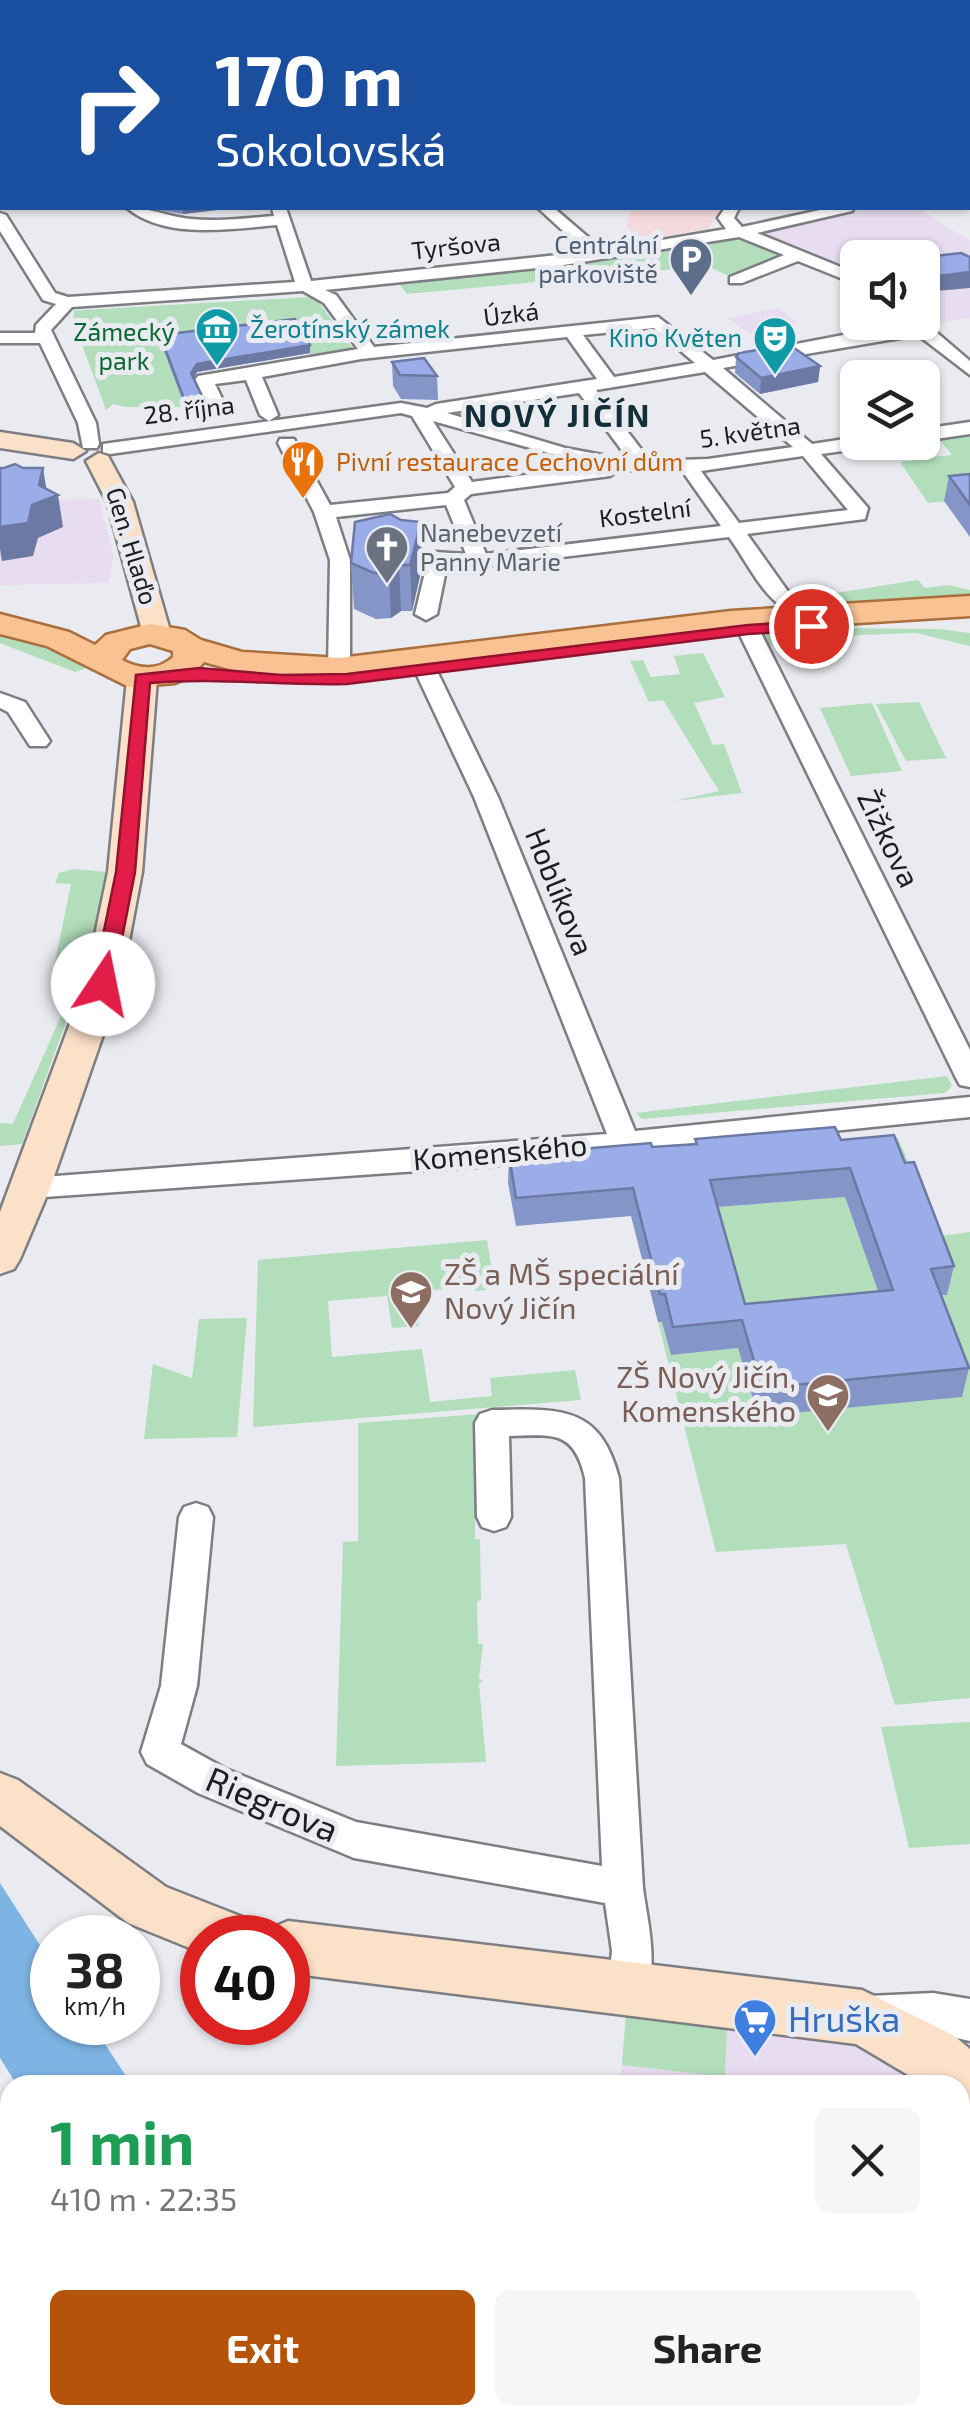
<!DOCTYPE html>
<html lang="en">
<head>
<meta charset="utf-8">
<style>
  body { margin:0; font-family:"Exo 2",sans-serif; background:#f6f6f6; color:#222; height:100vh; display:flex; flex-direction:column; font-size:38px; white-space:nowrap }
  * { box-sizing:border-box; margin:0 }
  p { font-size:32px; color:#767676 }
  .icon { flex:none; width:55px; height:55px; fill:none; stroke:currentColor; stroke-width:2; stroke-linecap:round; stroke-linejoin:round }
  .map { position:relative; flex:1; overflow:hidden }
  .drawer { position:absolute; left:0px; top:2075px; width:970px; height:350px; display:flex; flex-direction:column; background:#fff; border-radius:30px 30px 0 0; box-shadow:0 2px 8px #0004 }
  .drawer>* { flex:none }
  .hud { position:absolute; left:0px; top:0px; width:970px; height:210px; box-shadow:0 2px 8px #0004; background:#1a4fa0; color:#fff; overflow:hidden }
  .fabs { position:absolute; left:840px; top:240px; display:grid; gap:20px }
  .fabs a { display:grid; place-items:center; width:100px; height:100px; border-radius:15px; background:#fff; box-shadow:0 2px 8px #0004; font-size:50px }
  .speed { position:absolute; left:30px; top:1915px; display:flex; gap:20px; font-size:50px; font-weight:700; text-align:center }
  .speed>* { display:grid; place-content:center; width:130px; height:130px; border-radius:50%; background:#fff; box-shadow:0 2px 8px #0004; line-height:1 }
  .speed small { font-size:25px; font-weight:400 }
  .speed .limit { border:15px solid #d22; background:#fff; color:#111 }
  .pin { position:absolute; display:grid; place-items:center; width:85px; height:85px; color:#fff; margin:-42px; border:5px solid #fff; border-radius:50%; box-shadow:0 2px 10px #0007 }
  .me { position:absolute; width:110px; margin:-55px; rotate:11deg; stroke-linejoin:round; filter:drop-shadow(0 0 8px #0008) }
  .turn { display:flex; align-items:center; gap:35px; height:210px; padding:0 50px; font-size:45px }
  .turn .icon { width:130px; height:130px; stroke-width:2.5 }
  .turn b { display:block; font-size:70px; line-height:85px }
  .round { display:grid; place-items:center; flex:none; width:105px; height:105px; border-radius:15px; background:#f6f6f6 }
  .head { display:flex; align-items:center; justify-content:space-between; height:170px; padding:0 50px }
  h1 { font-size:60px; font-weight:700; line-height:75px; color:#1e9e55 }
  .action { display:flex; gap:20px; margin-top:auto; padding:20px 50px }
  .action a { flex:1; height:115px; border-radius:15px; background:#b45309; color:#fff; font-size:40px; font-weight:700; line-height:115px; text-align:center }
  .action a+a { background:#f6f6f6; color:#222 }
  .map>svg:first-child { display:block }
  .commercial { fill:#e8dcf0 }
  .industrial { fill:#f4dadc }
  .green { fill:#b2debb }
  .water { fill:#7db4e3 }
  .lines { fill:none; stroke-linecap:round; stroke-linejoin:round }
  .street-casing { stroke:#7d7e83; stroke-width:5 }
  .secondary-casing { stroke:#7d7e83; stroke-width:5 }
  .primary-casing { stroke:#a96f3c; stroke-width:5 }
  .street { fill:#fff; fill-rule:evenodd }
  .secondary { fill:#fce1c9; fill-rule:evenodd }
  .primary { fill:#f9c293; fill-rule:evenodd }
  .wall { fill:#8495c8; fill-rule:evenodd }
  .shaded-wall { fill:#6c79a3 }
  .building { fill:#9aade9; stroke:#6c79a3; stroke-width:2.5; fill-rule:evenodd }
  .route { fill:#e11d48; stroke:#92132f; stroke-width:2.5 }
  .labels { text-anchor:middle; stroke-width:10; stroke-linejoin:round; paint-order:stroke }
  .far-service-label { font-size:25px; fill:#4e5e75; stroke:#e9ebf0; text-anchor:end }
  .far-street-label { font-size:25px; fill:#1d1e1f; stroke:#e9ebf0 }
  .far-culture-label { font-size:25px; fill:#0d838f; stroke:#e9ebf0; text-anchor:start }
  .far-park-label { font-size:25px; fill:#0a6932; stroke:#e9ebf0 }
  .far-food-label { font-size:25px; fill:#c56008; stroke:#e9ebf0; text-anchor:start }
  .far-worship-label { font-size:25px; fill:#5b616d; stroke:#e9ebf0; text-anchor:start }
  .street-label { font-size:30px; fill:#1d1e1f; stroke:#e9ebf0 }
  .education-label { font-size:30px; fill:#785e54; stroke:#e9ebf0; text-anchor:start }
  .far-district-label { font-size:32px; font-weight:bold; letter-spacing:2.5px; fill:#112e39; stroke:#e9ebf0 }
  .near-street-label { font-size:35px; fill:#1d1e1f; stroke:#e9ebf0 }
  .near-shop-label { font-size:35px; fill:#366cbe; stroke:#e9ebf0; text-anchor:start }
</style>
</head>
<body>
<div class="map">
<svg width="970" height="2425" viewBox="0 0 970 2425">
  <rect width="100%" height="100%" fill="#e9ebf0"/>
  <path class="commercial" d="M872,208h46l52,33v17l-47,8 -1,-8h-64l-1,16 -91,-40z
    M970,265v53l-31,4 -11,-10 6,-2 -11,-9 -1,-30z
    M779,308l19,16 -49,9 -22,-15z
    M99,499l15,58 -6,26 -108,2v-84z
    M626,2015l229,28 19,9 40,33h-294z
    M960,2123l10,8v294h-377l1,-10h366z"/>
  <path class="industrial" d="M631,208h90l-13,21 -69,11 -13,-13z"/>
  <path class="green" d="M182,0h346l4,2h-364z
    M748,240l36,14 -52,24 -24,-12 -301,28 -9,-12 307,-41z
    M309,297l8,3 37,50 -41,8 -5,-8 -146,-7 23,64h-59l-13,-3 -7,6 -33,-90 1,-9 8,-1z
    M970,433v66l-42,4 -28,-41 18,-2 -1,-8 7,-1v7l28,-3 -14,-17z
    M918,580l7,8 24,-3 21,5v10l-130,5 -49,-5z
    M0,629l34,8 57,30 -16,5 -75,-29z
    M938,629l32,4v13l-54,-13 -84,3 1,3 -66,7 -5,-8 3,-5 73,-5z
    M703,653l22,44 -31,6 19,42 11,-1 18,49 -68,8 45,-10 -56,-91 -14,2 -19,-41 13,-1 8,17 29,-3 -6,-18z
    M919,702l25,52 3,4 -41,3 -30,-57z
    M872,703l30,68 -51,5 -31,-68z
    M74,869l33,3 -15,77 -70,195 -22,2v-23l13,1 53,-119 2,-19h-18l21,-102 -16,-1 4,-10z
    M947,1076l5,10 -7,7 -303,26 -6,-6z
    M898,1138l42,98 30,-4v466l-75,7 -49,-161 -130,8 -58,-230h4l9,33 67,-7 20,68 -51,-208 138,-11 37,105 27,-111 -29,-49z
    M487,1240l8,49 -20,2 -1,-5 -59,6 4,34 -27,2 -5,-32 -59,5 4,56 90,-8 8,53 62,-6 -2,-18 85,-8 6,30 -328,27 5,-167z
    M247,1318l-10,119 -93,2 9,-75 39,14 7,-59z
    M481,1414l3,103 -9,1v21h5l1,61 -4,1 1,43h5l-4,34 4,4 -4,1 7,79 -150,4 7,-224 15,-1v-118z
    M970,1722v122l-61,4 -28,-121z
    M626,2015l101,12 -2,50 -103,-12z
    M960,2387l10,1v37h-523l-11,-10h524z"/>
  <path class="water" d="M0,1883l52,81v58l39,1 41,62h-115l-17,-27z
    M233,2415h203l11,10h-206z"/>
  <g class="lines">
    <g class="street-casing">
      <path id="street" d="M99,0h12l1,2h-12z
        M624,0h12l1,2h-12z
        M822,0h14l1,2h-13z
        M2,41v8l-2,1v-8z
        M970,48v8l-2,1v-8z
        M968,111h2v9h-2z
        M0,118h2v8h-2z
        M968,189l2,1v10l-2,-1z
        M127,208c22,-1 42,9 64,11 28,3 56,-1 83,-3l-2,-8h14l25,73 275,-29 -48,-44h16l49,42 123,-21 -8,-11 7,-10h14l-5,10 8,9 87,-19h25l-2,3 -95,22 101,41v11l-60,-24 -56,22h-12v-6l54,-22 -45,-18 -182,29 -232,24 11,5 38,52 284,-30 55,43 209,-40 48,41v14l-52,-40 -195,33 89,76 46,-7v5h15l-9,6 -43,6 47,54 -3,11 -118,15 47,66 41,4 3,5 -3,5c-61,14 -76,-35 -106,-77l-250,30 -32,-2 -10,49 -11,6 -11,-6 12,-50 -24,-2 -10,-6 10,-6 63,4 -20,-49 -110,12 14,43v108l-11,7 -11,-7 2,-108 -16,-48 -36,-69 2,-4h14l36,66 118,-12 7,-6 -43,-71 -11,-3 -291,41 -7,-2v-8l298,-41 26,5 9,-4 161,-25 -30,-42 -206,22 -99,18 16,38 -9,6 -9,-6 -14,-35 -31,4 12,25 -9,5 -9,-5 -14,-29 3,-4 160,-27 -34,-46 -21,-12 -231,16 -21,23 45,93 3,21 -2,4h-14l-5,-25 -38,-80h-40v-10h35l1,-8 20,-21 -13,-4 -43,-69v-18l6,2 49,78 13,4 227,-15 -18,-57c-46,4 -111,15 -150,-17zM654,328l41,35 -81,14 -31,-42zM705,372l88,75 -85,12 -58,2 -54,-71zM579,393l50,67 -64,-12 -118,-35zM433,421l162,45 -123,16zM803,456l45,54 -109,13 -38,-52zM619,470l64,2 38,54 -235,28 -22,-54 7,-6 139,-18z
        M970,422v12l-48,7v-12z
        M748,623l11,6 211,421v37l-10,-2 -4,-7 -219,-449z
        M426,664l11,7 61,126 137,334 335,-34v20l-481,49 -459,32 -10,-3 -5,-7 5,-7 10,-3 577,-44 -133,-337 -59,-126z
        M0,693l25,9 25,39 -4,5h-16l-22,-34 -8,-4z
        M492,1410c66,-1 108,-6 127,68l24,410c5,37 16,76 1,112l-15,6 -15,-6 -6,-14 4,-35 -7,-48 -251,-45 -156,-65 -51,-29 -6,-12 20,-66 18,-169 5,-10 12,-4 12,4 5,10 -16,169 -16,58 45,25 130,53 246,44 -17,-388c-11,-48 -32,-43 -76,-42l2,81 -5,10 -12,4 -12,-4 -5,-10 -2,-94 5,-9z
        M933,1993l37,6v42l-37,-8 -64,3 -15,-6 -6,-14 6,-14 15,-6z"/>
    </g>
    <g class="secondary-casing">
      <path id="secondary" d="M0,432l73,11 13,8 -13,8 -73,-11z
        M99,453l9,3 25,46 38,132 -4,6h-20l-4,-6 -36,-132 -21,-41z
        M142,670l10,3 5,6 -15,193 -21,111 -71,205 -30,71 -6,10 -14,5v-62l85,-229 23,-111 19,-193 5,-6z
        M0,1773l18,7 148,107 84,33 8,18h-56v15l-74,-30 -128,-97z
        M288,1921l574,69 91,45 17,14v64l-10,-4v-24h-35l-69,-41 -568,-71v-35h-23l4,-9z"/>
    </g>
    <g class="primary-casing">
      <path id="primary" d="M970,596v20l-239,15 -392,47 -99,-6 -36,-10 -12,14 -17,7 -46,4 -82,-41 -47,-12v-20l69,18 26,13 11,-10 44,-11 35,6 16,10 41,12 97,6 392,-47zM150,644l23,7v6c-15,14 -34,12 -51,3l8,-11z"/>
    </g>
    <use href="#street" class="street"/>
    <use href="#secondary" class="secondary"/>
    <use href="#primary" class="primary"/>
  </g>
  <path class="wall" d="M147,208h87l-51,6z
    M961,253l-25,38 -4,-20 2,-15z
    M160,335l150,10v8l-113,19 -4,7 12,23v8l-18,2 -26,-69z
    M736,357l84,9 -2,16 -58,12 -25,-21z
    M392,362l45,14 1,24 -37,-1 -8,-13z
    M970,474v63l-26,-36 5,-25z
    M401,520l20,2 1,45 -10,44h-11l-10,7 -15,1 -22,-10 -3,-46z
    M695,1139l146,1 64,23 49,103 -7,29h-6l28,73 -7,29 -204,19 -20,-68 -67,7 -9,-33h-4l-27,-106 -115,10 -8,-43 1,-28 186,-11zM845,1197l33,94 -133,13 -27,-97z"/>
  <path class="shaded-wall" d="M183,208h51l-51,6z
    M970,272v16l-34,3 2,-15z
    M310,345v8l-113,19 -5,10 -1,-9 6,-9z
    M820,366l-2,16 -58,12 1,-16z
    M205,402v8l-18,2 -1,-8z
    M43,468l5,31 10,-4 5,32 -25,11 -5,18 -31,5 -2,-12v-22l39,-42z
    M421,522l1,45 -10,44 -2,-46z
    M399,565l2,46 -10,7 -2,-46z"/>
  <path class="building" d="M961,253l9,4v15l-32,4 -4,-20z
    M295,319l15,26 -113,19 -6,9 14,29 -19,2 -26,-69z
    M790,345l30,21 -59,12 -25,-21 3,-4z
    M424,358l13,18 -37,-1 -8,-13z
    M15,464l8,4h20l-4,17 19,10 -26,10 -4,18 -28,4v-59h4z
    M970,474v31l-21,-29z
    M390,514l11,6 20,2 -11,43h-11l-10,7 -15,1 -23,-10 4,-41z
    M835,1127l6,13 53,-5 11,28 9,-1 40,104 -23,3 38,99 -207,20 -20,-68 -69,7 -8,-33h-5l-27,-106 -117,10 -7,-43 142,-12 1,4 45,-3 -2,-5zM850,1168l43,122 -148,14 -35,-124z"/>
  <path class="route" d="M811,621l6,2v7l-69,4 -401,50c-66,2 -131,-7 -197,-1l-15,189 -22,112 -10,6 -10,-6 23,-112 20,-197 63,-7 83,7 65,-1 401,-49z"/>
  <defs>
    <g id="parking-pin" transform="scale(2.25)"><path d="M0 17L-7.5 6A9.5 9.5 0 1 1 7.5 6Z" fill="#5c6f8a" stroke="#e9ebf0"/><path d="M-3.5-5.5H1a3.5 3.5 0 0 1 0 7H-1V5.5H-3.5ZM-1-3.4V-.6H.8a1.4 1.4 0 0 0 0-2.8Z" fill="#fff"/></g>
    <g id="museum-pin" transform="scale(2.25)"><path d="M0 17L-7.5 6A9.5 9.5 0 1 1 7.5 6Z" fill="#0f9aa8" stroke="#e9ebf0"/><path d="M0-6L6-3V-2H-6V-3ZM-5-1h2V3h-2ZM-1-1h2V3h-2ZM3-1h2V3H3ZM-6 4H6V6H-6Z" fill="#fff"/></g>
    <g id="theatre-pin" transform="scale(2.25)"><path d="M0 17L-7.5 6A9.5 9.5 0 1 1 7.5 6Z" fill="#0f9aa8" stroke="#e9ebf0"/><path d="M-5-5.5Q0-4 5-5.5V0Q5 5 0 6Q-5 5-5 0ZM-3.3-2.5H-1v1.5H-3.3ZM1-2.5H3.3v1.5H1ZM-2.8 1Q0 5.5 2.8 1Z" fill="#fff"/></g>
    <g id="restaurant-pin" transform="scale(2.25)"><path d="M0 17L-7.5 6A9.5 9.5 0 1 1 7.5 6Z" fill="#e8710a" stroke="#e9ebf0"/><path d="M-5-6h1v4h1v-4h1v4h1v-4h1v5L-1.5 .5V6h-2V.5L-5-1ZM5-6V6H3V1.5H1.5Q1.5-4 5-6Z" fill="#fff"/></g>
    <g id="church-pin" transform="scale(2.25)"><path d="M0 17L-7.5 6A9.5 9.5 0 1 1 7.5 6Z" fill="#6b7280" stroke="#e9ebf0"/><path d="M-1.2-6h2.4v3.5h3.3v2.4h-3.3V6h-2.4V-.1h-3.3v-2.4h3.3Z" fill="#fff"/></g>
    <g id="school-pin" transform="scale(2.25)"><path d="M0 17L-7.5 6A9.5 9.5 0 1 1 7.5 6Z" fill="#8d6e63" stroke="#e9ebf0"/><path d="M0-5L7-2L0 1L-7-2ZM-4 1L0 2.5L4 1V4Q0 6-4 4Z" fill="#fff"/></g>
    <g id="supermarket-pin" transform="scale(2.25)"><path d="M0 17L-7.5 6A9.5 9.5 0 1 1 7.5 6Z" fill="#3f7fe0" stroke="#e9ebf0"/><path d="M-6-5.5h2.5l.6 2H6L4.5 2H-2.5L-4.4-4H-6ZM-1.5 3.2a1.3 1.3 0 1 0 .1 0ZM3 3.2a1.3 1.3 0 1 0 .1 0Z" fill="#fff"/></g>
  </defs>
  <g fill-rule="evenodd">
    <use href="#parking-pin" x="691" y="259"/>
    <use href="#museum-pin" x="217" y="329"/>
    <use href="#theatre-pin" x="775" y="338"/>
    <use href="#restaurant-pin" x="303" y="462"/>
    <use href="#church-pin" x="387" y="547"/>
    <use href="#school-pin" x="411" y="1292"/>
    <use href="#school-pin" x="828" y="1395"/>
    <use href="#supermarket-pin" x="755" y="2020"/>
  </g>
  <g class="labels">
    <g class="far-service-label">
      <text x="658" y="254">Centrální<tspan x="658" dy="29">parkoviště</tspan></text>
    </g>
    <g class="far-street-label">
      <text transform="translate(456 246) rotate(-6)" y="9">Tyršova</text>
      <text transform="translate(511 314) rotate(-7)" y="9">Úzká</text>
      <text transform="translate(189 410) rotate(-7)" y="9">28. října</text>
      <text transform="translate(750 432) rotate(-8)" y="9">5. května</text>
      <text transform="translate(645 513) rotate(-7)" y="9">Kostelní</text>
      <text transform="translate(132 546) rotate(73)" y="9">Gen. Hlaďo</text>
    </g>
    <g class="far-culture-label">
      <text x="250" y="338">Žerotínský zámek</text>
      <text x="742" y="347" text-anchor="end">Kino Květen</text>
    </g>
    <g class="far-park-label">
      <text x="124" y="341">Zámecký<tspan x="124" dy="29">park</tspan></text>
    </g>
    <g class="far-food-label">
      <text x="336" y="471">Pivní restaurace Cechovní dům</text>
    </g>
    <g class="far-worship-label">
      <text x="420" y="542">Nanebevzetí<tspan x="420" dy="29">Panny Marie</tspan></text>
    </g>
    <g class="street-label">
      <text transform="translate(888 839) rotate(64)" y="10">Žižkova</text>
      <text transform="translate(559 892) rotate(68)" y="10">Hoblíkova</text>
      <text transform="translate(500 1153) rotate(-5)" y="10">Komenského</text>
    </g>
    <g class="education-label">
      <text x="444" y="1285">ZŠ a MŠ speciální<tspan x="444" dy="34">Nový Jičín</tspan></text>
      <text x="796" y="1388" text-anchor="end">ZŠ Nový Jičín,<tspan x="796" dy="34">Komenského</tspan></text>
    </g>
    <g class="far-district-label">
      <text x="558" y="427">NOVÝ JIČÍN</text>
    </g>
    <g class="near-street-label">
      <text transform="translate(272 1805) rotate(23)" y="12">Riegrova</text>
    </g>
    <g class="near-shop-label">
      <text x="788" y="2032">Hruška</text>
    </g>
  </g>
</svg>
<div class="fabs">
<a><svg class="icon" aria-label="sound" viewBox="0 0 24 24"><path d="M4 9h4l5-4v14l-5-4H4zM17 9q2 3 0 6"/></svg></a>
<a><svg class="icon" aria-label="layers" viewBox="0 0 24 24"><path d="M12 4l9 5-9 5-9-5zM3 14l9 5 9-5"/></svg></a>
</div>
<div class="speed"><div>38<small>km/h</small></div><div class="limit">40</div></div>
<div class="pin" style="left:811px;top:626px;background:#d93025"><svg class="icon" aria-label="arrive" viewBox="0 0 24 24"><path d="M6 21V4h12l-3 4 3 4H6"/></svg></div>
<svg class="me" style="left:103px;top:984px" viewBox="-20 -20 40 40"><circle r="19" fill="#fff"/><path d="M0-13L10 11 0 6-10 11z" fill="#e11d48"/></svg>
<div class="hud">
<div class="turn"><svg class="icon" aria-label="right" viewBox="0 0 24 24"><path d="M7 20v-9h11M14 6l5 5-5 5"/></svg><div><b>170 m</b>Sokolovská</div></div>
</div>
<section class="drawer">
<div class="head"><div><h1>1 min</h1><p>410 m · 22:35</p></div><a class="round"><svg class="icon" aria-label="close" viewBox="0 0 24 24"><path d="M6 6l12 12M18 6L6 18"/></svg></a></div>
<div class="action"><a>Exit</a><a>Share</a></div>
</section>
</div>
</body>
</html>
